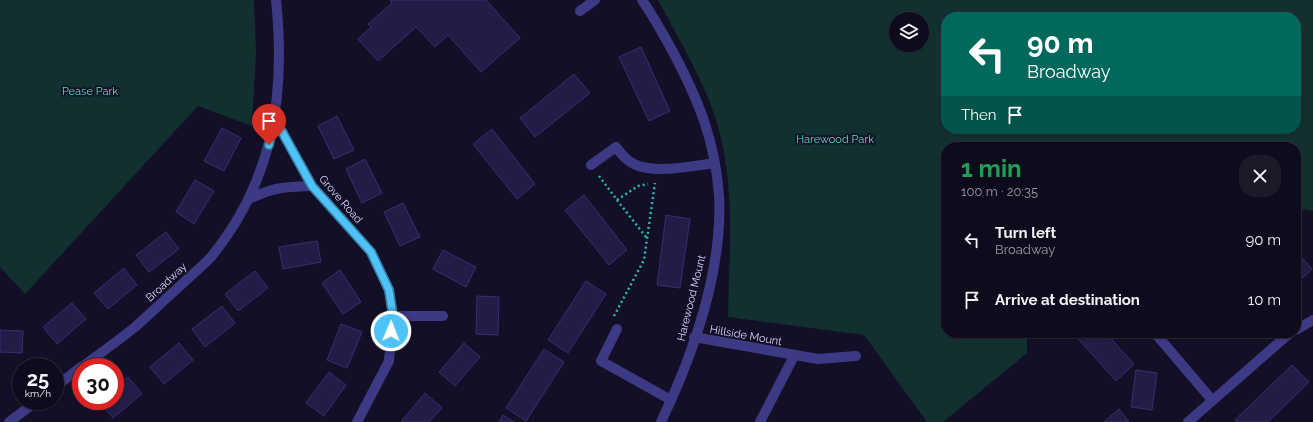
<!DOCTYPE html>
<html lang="en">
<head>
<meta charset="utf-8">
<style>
  body { margin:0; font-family:Raleway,sans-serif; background:#1c1929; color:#f1f3f6; height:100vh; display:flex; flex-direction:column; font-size:15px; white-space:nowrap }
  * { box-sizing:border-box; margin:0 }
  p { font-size:13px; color:#9b9ba3 }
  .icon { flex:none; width:22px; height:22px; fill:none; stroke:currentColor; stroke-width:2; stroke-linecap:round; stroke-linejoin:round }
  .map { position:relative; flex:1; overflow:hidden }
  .panel { position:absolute; left:941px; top:142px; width:360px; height:196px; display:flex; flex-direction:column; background:#0e0b1c; border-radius:16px; box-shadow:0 1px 3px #0004,0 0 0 1px #2e2b3b }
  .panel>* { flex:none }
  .banner { position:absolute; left:941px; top:12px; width:360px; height:122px; border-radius:16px; box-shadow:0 1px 3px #0004,0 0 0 1px #2e2b3b; background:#00695c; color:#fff; overflow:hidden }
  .fabs { position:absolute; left:889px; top:12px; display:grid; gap:8px }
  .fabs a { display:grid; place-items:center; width:40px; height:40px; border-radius:50%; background:#0e0b1c; box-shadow:0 1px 3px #0004,0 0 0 1px #2e2b3b; font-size:20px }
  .speed { position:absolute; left:12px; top:358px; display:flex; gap:8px; font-size:20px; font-weight:700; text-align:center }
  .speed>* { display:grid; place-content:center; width:52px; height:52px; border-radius:50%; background:#0e0b1c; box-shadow:0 1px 3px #0004,0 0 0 1px #2e2b3b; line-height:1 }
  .speed small { font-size:10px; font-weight:400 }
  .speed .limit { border:6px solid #d22; background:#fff; color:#111 }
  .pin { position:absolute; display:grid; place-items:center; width:34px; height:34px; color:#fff; margin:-41px -17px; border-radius:50% 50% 50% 0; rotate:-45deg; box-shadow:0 0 4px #0007 }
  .pin .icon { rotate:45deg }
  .me { position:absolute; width:44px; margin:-22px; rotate:1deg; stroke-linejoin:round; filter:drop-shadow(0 0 3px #0008) }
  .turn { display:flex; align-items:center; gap:14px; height:84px; padding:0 20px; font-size:18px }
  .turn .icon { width:52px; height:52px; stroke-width:2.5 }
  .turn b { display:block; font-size:28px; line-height:34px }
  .then { display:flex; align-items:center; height:38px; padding:0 20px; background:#0003; gap:8px; font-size:15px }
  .round { display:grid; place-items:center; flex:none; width:42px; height:42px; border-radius:16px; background:#1c1929 }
  .headline { display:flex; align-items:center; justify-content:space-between; height:68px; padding:0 20px }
  h1 { font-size:24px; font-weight:700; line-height:30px; color:#1e9e55 }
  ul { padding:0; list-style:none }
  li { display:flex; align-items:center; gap:12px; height:60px; padding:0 20px }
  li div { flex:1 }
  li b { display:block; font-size:15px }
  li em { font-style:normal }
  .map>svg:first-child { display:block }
  .green { fill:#12302f; fill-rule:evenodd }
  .building { fill:#241b47; stroke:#3b2d73 }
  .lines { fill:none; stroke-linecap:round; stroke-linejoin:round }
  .path { stroke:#2fb8b0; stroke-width:2.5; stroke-dasharray:2 3; stroke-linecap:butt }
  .minor { stroke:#3d3a85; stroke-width:10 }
  .route-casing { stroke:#337fa1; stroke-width:10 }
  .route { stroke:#4fc3f7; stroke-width:7 }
  .labels { text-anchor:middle; stroke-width:3.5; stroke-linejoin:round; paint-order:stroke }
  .park-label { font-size:11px; fill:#5fe0c0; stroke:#130f26 }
  .street-label { font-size:11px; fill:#d9d4ff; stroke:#130f26 }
</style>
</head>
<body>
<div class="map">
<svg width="1313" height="422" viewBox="0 0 1313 422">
  <rect width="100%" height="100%" fill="#130f26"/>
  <path class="green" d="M0,0h254l2,51 -4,75 -54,-20 -173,188 -25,-27z
    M658,0h655v211l-17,-3v-61h-350v186h81v20l-84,69h-16l-63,-87 -136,-18c1,-64 8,-131 -11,-194 -13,-43 -38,-83 -59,-123zM946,17h350v112h-350zM896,19h26v26h-26z"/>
  <path class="building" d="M390,0h96l34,38 -39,34 -33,-37 -13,12 -19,-20 -38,34 -20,-22 13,-12 -3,-3 24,-21z
    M641,47l29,64 -21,10 -30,-64z
    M574,74l16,19 -55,44 -15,-19z
    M337,116l17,34 -20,9 -16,-33z
    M222,128l19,10 -17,33 -20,-10z
    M492,129l43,55 -18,15 -44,-55z
    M365,159l17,34 -20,10 -16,-34z
    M195,180l19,11 -20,33 -18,-12z
    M584,195l43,55 -18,15 -44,-55z
    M403,203l17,34 -20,9 -16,-34z
    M666,215l24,4 -10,69 -23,-3z
    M166,232l13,17 -30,23 -13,-17z
    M317,241l4,21 -38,7 -4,-22z
    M443,250l33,17 -10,20 -33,-18z
    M1296,251l16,18 -16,15z
    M124,268l13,17 -29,24 -14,-16z
    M340,270l21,32 -18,12 -21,-31z
    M255,271l13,17 -30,23 -13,-17z
    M586,281l20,13 -38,59 -20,-13z
    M477,296l22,1 -1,38 -22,-1z
    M72,303l14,16 -29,25 -14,-17z
    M222,306l13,17 -30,24 -13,-18z
    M341,324l21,8 -15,36 -20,-8z
    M0,330l23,1 -1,22 -22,-1z
    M1073,333h33l28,31 -18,17z
    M1201,333h37l-1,4z
    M179,343l14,17 -29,24 -14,-17z
    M464,343l16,14 -25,29 -16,-14z
    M544,349l20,13 -38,59 -20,-13z
    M1292,365l17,17 -41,40h-31l-2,-2z
    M1136,370l21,3 -5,37 -21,-3z
    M329,372l17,13 -22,31 -18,-13z
    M128,377l14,17 -29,24 -14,-17h16v-13z
    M425,393l17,15 -13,14h-28z
    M1119,409l10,13h-25z
    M503,415l11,7h-15z"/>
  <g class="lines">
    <path class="path" d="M599,176l18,24 21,-14 10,-2
      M617,200l29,37
      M614,316l30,-56 11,-77"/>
    <path class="minor" d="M642,0c12,17 21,34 31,52 25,47 42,88 46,143 4,75 -26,160 -58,227
      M580,11l15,-11
      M275,119l37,67 59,66 18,38 4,26 -4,45 -32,61
      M591,165l25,-18c4,5 8,11 13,14 19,15 62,5 86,2
      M249,199c25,-12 35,-12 63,-13
      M393,316h50
      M617,329l-16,32 70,39
      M1296,330l17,-10
      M1155,333l57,67
      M694,337l124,22 38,-3
      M82,367c17,-13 36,-26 53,-40 15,-13 30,-28 45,-41 10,-10 22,-19 31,-29 62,-76 75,-161 65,-257
      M55,387l26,-20
      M9,422l28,-21
      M760,422l34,-66
      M1188,422l102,-89"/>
  </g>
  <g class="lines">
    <g class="route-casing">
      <path id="route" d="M269,145l6,-26 37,67 59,66 18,38 4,26 -2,15"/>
    </g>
    <use href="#route" class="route"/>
  </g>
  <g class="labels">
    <g class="park-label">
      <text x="90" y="95">Pease Park</text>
      <text x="835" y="143">Harewood Park</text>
    </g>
    <g class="street-label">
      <text transform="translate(341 199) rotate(49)" y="4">Grove Road</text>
      <text transform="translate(166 282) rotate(-43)" y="4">Broadway</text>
      <text transform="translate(691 298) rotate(-76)" y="4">Harewood Mount</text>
      <text transform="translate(746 335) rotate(10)" y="4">Hillside Mount</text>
    </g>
  </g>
</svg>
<div class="fabs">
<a><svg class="icon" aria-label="layers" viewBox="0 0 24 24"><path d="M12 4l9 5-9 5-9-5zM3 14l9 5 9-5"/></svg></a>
</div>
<div class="speed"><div>25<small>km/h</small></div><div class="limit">30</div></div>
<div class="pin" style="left:269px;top:145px;background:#d93025"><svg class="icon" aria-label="arrive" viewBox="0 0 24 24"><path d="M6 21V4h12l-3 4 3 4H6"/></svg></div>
<svg class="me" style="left:391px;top:331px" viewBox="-20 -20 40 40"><circle r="17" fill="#4fc3f7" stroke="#fff" stroke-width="3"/><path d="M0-11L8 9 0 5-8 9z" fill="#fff"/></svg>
<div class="banner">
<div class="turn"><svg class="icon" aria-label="left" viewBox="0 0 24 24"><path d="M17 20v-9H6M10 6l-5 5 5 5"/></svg><div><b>90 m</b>Broadway</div></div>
<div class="then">Then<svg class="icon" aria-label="arrive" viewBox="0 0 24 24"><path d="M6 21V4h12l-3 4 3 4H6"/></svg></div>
</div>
<section class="panel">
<div class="headline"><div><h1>1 min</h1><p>100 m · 20:35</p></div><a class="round"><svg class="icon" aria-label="close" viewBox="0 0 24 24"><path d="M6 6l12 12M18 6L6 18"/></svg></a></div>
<ul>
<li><svg class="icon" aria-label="left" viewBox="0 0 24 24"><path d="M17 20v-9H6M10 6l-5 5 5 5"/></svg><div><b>Turn left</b><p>Broadway</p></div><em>90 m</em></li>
<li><svg class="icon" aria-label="arrive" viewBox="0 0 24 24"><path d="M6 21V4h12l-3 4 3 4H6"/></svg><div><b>Arrive at destination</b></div><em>10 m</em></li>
</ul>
</section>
</div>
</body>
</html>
